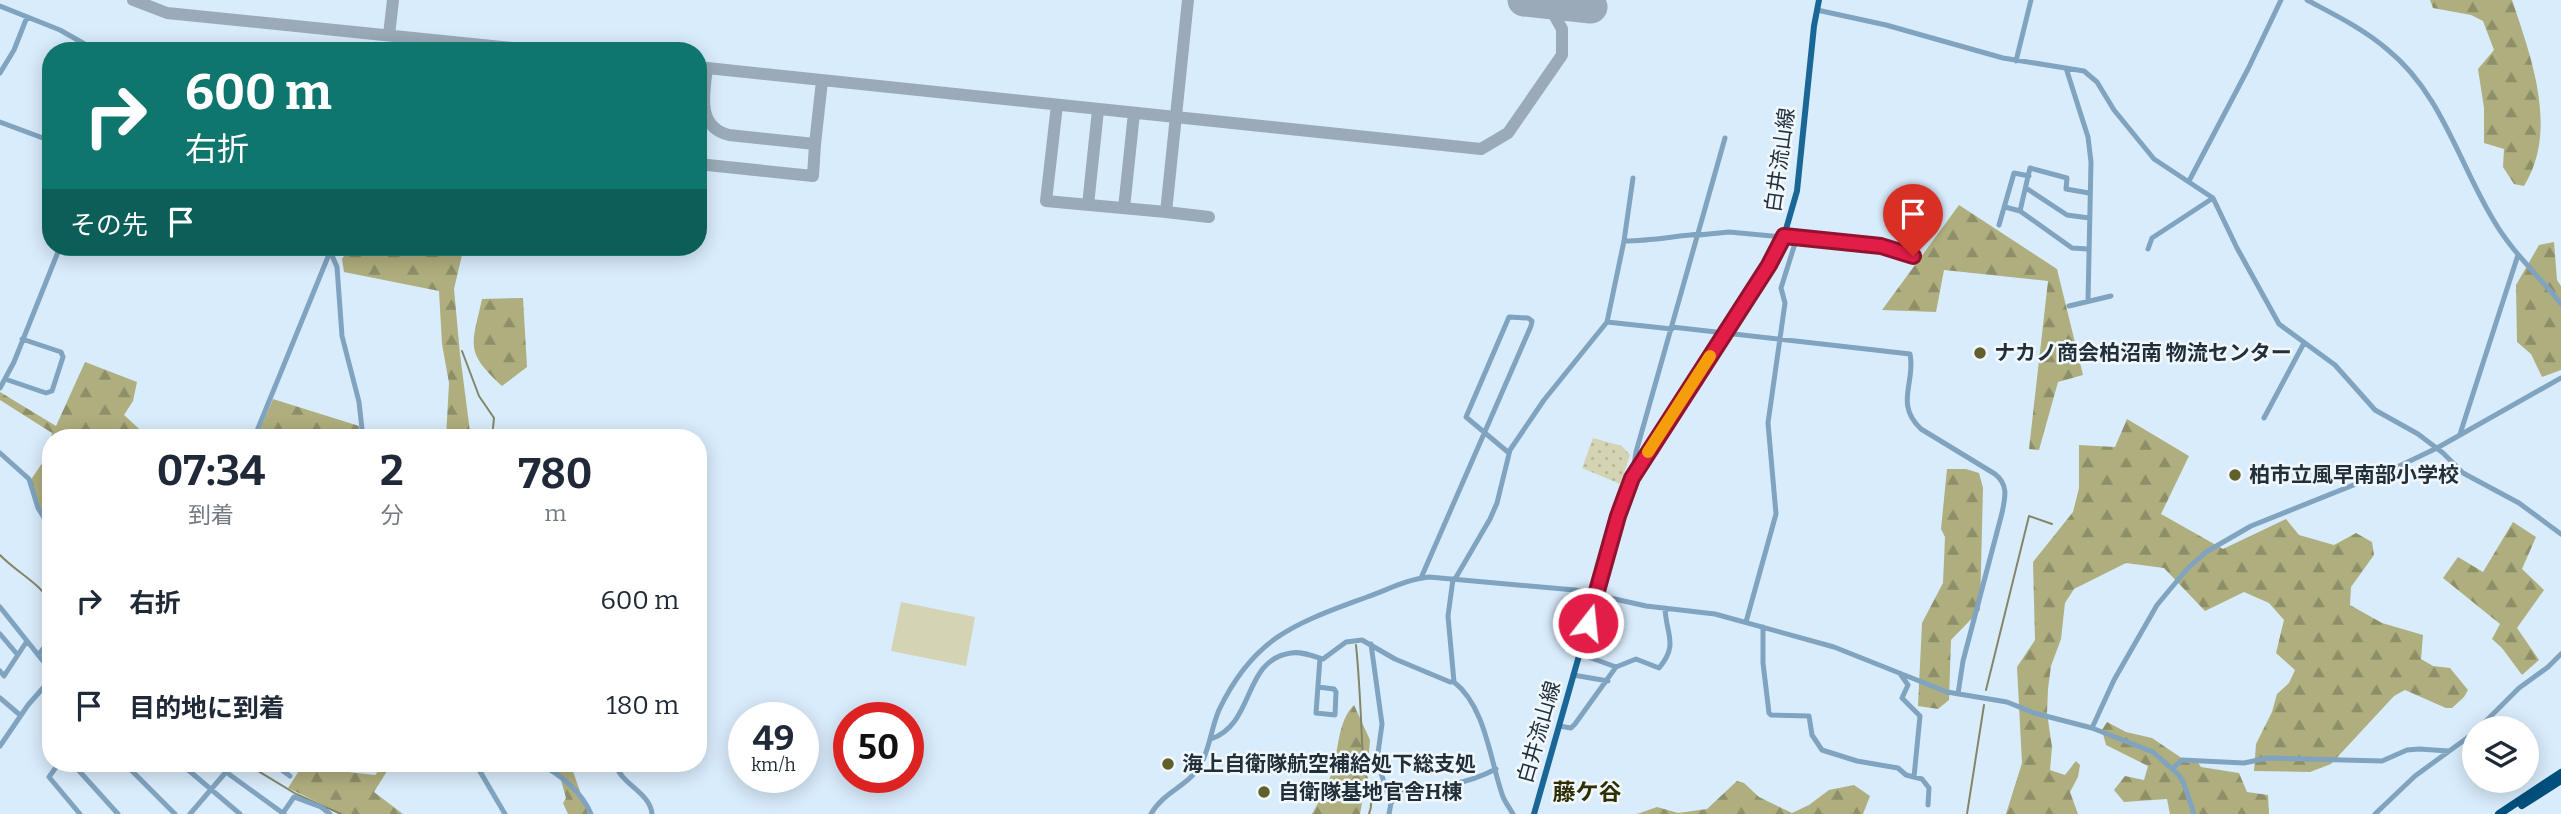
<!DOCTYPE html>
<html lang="ja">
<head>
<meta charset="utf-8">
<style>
  body { margin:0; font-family:Bitter,"Noto Sans JP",serif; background:#f6f6f7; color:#1f2937; height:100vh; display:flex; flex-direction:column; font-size:26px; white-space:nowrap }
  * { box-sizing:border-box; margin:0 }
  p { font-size:23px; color:#747a83 }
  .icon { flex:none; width:38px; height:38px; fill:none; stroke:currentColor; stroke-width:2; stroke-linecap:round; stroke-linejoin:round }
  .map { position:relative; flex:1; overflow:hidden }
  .side { position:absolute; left:42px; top:429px; width:665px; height:343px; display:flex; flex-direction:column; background:#fff; border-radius:28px; box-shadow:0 4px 18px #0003 }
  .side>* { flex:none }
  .banner { position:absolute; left:42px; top:42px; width:665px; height:214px; border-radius:28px; box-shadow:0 4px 18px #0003; background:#0f766e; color:#fff; overflow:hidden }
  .tools { position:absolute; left:2462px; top:716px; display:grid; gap:14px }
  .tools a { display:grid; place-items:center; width:77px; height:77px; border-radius:50%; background:#fff; box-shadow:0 4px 18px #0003; font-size:35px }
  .speed { position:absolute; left:728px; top:702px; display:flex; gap:14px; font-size:35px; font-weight:700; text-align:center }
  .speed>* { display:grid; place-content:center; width:91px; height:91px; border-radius:50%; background:#fff; box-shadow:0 4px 18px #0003; line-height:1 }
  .speed small { font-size:18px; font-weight:400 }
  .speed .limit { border:10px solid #d22; background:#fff; color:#111 }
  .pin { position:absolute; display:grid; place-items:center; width:60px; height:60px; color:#fff; margin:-72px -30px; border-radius:50% 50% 50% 0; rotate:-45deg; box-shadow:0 0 7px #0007 }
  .pin .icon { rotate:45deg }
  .me { position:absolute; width:77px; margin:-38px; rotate:16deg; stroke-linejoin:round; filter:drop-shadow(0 0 5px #0008) }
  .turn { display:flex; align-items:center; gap:24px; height:147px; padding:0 28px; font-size:32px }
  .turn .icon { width:91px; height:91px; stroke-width:2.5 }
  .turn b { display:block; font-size:49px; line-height:60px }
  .then { display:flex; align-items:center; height:66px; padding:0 28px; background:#0003; gap:14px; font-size:26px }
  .eta { display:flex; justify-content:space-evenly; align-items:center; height:119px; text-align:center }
  .eta b { font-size:42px; font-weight:700; line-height:49px }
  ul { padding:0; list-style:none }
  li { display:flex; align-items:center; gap:21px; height:105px; padding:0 28px }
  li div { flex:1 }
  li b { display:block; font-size:26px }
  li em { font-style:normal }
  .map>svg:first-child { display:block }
  .forest { fill:url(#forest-firs) }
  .park { fill:url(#park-dots) }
  .pitch { fill:#d4d4b4 }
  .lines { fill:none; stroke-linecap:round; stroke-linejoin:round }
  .stream { stroke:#838668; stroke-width:2 }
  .taxiway { stroke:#9aaab8; stroke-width:12 }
  .runway { stroke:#9aaab8; stroke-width:33 }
  .minor { stroke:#80a3bf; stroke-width:5 }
  .major { stroke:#1a6697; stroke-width:6 }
  .highway { stroke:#004f7c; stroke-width:8 }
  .route-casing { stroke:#92132f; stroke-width:18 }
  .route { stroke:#e11d48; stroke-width:12 }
  .slow { stroke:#f59e0b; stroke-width:12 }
  .poi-dot { fill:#615f2b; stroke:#f1f8fd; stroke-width:2.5 }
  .labels { text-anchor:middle; stroke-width:5; stroke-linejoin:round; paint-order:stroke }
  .street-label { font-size:21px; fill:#222f38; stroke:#f1f8fd }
  .poi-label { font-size:21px; font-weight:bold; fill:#222f38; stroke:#f1f8fd; text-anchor:start }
  .neighbourhood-label { font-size:23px; font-weight:bold; fill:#302e03; stroke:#f1f8fd }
</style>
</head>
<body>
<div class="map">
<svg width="2561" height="814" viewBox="0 0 2561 814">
  <defs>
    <pattern id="forest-firs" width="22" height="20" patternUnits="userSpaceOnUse" patternTransform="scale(1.75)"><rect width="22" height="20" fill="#afae7e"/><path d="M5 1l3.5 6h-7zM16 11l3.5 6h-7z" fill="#8e8e68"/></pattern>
    <pattern id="park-dots" width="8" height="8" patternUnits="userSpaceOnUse" patternTransform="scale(1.75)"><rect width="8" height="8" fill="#d4d4b4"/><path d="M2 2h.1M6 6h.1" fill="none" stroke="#b6b69c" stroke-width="1.8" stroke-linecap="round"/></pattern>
  </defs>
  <rect width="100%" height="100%" fill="#d9ecfc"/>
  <path class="forest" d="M2430,0h82c19,57 47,130 12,186l-10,-2 -11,-17 1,-18 -20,-6v-35l-6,-39 16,-19 -11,-29 -12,-6 -38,-7z
    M1959,205l98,64 26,106 -25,7 -19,68 -10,-1 19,-168 -104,-11 -8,42 -54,-2z
    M2554,242l3,38 4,6v84l-19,7 -11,-23 -14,-12 -1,-57 23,-40z
    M350,247h84l28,8 -8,34 6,65 10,78 29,5h-53l3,-54 -7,-39 -3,-53 -95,-19 -2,-13z
    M523,298l4,69 -25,19c-38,-35 -30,-41 -20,-87z
    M85,362l52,20 -4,19 -9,14 24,22 -97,1 1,-5 -52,-33v-8l56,34z
    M273,399l86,27 1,11h-75l-25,-8z
    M2127,419l62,37 -28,58 62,35 63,-30 13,16 35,10 22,-12 16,9 2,13 -23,32 -1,18 32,18 41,12 -2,24 12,7 17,2 18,22 -4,7 -12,11h-6l-41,-18 -11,6 -63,68 -21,8 -56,-1 2,-27 16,-32 5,-18 12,-11 6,-13 -19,-17 8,-33 -15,-17 -25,-11 -39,19 -41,-43 -38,-5 -52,26 -9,14 -4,36 -10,27 -3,23 -1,24 5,34 -2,23 15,5 11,-14 4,4 -2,12 -8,15 8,22h-72l16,-51 -5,-96 18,-27 -2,-78 40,-50 6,-24v-43l36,2z
    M51,450v76l-12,-19 -9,-26z
    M1947,469h19l13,4 4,15 -3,122 -29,30 -2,60 -11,9 -20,-3 4,-83 21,-40 2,-46 -4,-8z
    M2513,522l23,15 -14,32 22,21 -27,38 22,32 -17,15 -20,-27 -10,-9 8,-15 -57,-46 15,-21 25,15z
    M1354,705l16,35 -3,35 -7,39h-48c8,-15 17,-29 21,-46 6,-21 5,-47 21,-63z
    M2107,722l19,10 26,6 37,25 8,-2 4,6 38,6 8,19 21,3 1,19h-99l-3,-15 -43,3 -10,-12 11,-14 19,4 4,-14 -42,-21 -4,-15z
    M304,763h29l15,9 27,3 12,-12h5l-18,29 29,22h-61l-54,-26z
    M545,763h25l18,51h-20l-5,-11 3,-5 -5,-18z
    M1737,781l7,2 15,14 33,16 17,-8 20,-15 25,-5 16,11 -7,18h-226l20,-7 21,6 29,-4z"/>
  <path class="park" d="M1593,438l29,8 8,9 -10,29 -38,-16z"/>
  <path class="pitch" d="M901,602l74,15 -9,49 -75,-15z"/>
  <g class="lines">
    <path class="stream" d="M462,351l17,45 15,22 -2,20
      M0,555c16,17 39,27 51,48
      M1356,645c4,39 5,77 7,116 2,18 13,35 6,53
      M1986,690l43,-174 23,8
      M245,763l51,31 45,20
      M1967,814l17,-109"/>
    <path class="taxiway" d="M133,0l34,13 374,38
      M389,35l4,-35
      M698,67l783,82 27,-16 54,-78v-26l-10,-18 -14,-10
      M707,68c-3,25 -11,59 22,67l86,9 7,-63
      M1057,105l-11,96 120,11 22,-212
      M698,164l115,12 2,-32
      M1088,205l10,-95
      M1124,208l10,-95
      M1166,212l43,5"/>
    <path class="runway" d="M1524,0l67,7"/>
    <path class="minor" d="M2307,0c28,15 57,29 81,50 54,44 71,114 106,171 18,31 45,55 67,83
      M0,6l60,24 37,21
      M1817,10l69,15 117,33 81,13 13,11 17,28 40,49 59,39 24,50 42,76 56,41 40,45 43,24 25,19 20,20 56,30 42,31
      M2016,61l15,-61
      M2066,68l22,69 3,25 -3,139
      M0,73l14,-23 13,-33
      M0,122l51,19
      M2189,181l59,-112 33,-69
      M2026,188l41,27 22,3
      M2005,207l15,4 52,37 16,1
      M2020,211l10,-43 37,10 -1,11 23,4
      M1999,225l15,-52 15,3
      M1699,235l30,-3 55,5
      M1784,236l97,10 32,10
      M1624,241c26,0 50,-5 76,-7
      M323,247l7,4 7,16 5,69 17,66 4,36
      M2148,249l4,-11 61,-40
      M2069,306l42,-10
      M1607,322l17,-81 9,-63
      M1672,327l238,27c6,28 -16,50 11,75l74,45c14,11 10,24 7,39l-39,148 -5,33
      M5,379l41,14 6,-2 11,-34 -2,-5 -39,-13
      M0,388l14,-26 46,-115
      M2264,418l40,-75
      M2460,434l58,-179
      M254,438l78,-191
      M0,453l29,26 9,29 13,21
      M1632,478l4,-26 89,-314
      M1421,578l110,-252 1,-5 -4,-3 -19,-1 -43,100 43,36
      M1453,579l-5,37 6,66
      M1455,579l35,-60 7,-16 13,-53 34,-50 63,-78 65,7
      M0,607l51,64
      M1746,622l30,-108 -8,-91 17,-120 -4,-15 16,-51
      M1763,627v36l6,50 2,2 38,1 3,19 10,15 35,11 41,7 8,7 16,4 7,9 -1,17
      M0,634l17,20
      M1371,644l11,80 -4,29 3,20 10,30
      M1580,654l36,13
      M38,655l13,-16
      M0,671l4,5 23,-35
      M1573,675l35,6
      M1901,675l7,10 -6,13 18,18 -6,61
      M1318,687l16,2 2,3 -1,23 -19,-2 4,-55
      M0,698l20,17
      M1559,726l12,2 4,-4 41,-57 20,-8 23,9c20,-24 7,-33 6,-60
      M2092,728l22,-48 43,-75 30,-36 19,-17 45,-26 140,-56 46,-22 124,-70
      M2479,728l40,-40 29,-21 13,-13
      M1211,739c45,-16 31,-79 80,-86 10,-2 22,3 32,6l23,-17 16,-2 33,19 55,23h4c31,24 36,77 48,112 2,7 7,13 11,20
      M0,746l28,-41 23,-26
      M59,763l-10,14 31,37
      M72,763l46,51
      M124,763l51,51
      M180,763l60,51
      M217,763l9,9 58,42
      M272,763l18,13
      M475,763l30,51
      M538,763c22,11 44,29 53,51
      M615,763c6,22 35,29 37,51
      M2173,768l9,-8 62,3 24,-5 114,3 25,-11 12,-1 30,2
      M283,813l11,-16 27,10 9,7
      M190,814l36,-42
      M1151,814c12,-22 37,-28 49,-48 10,-17 11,-38 19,-56 35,-74 78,-87 148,-113 20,-7 41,-18 62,-20l146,13 71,16 69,8 119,33 113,45 60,10 27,11 58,15 61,24 26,23 5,9 10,30
      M1389,814l2,-11 16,-17c34,1 58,-1 89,-17
      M2375,814l40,-38 59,-43"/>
    <path class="major" d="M1534,814l91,-320 15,-29 129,-200 15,-29 13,-45 17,-165 5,-26"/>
    <path class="highway" d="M2522,805l39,-25
      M2499,814l62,-41"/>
  </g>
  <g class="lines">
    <g class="route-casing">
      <path id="route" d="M1588,623l30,-107 14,-38 137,-213 15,-29 97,10 32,10"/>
    </g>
    <use href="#route" class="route"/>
    <path class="slow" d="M1648,452l62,-96"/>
  </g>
  <g class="poi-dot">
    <circle cx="1980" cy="353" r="7"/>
    <circle cx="2235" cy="475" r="7"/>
    <circle cx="1168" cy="764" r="7"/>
    <circle cx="1264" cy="792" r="7"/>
  </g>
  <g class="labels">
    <g class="street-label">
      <text transform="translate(1780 160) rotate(-82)" y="7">白井流山線</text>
      <text transform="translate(1539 732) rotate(-74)" y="7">白井流山線</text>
    </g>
    <g class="poi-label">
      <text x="1994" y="360">ナカノ商会柏沼南 物流センター</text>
      <text x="2249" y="482">柏市立風早南部小学校</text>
      <text x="1182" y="771">海上自衛隊航空補給処下総支処</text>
      <text x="1278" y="799">自衛隊基地官舎H棟</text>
    </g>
    <g class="neighbourhood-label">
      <text x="1587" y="800">藤ケ谷</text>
    </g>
  </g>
</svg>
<div class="tools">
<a><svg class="icon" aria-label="layers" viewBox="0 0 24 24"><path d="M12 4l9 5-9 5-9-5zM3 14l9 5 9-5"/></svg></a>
</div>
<div class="speed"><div>49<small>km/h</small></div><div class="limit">50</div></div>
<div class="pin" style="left:1913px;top:256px;background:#d93025"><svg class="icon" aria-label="arrive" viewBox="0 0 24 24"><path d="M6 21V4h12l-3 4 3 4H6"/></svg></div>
<svg class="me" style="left:1588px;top:623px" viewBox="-20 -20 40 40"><circle r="17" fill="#e11d48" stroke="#fff" stroke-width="3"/><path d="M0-11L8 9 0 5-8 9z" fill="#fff"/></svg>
<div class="banner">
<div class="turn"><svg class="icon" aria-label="right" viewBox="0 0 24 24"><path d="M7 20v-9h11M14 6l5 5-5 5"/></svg><div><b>600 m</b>右折</div></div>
<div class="then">その先<svg class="icon" aria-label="arrive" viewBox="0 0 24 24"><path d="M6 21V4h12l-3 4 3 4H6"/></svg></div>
</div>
<section class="side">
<div class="eta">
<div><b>07:34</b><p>到着</p></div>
<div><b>2</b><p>分</p></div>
<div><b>780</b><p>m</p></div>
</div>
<ul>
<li><svg class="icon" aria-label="right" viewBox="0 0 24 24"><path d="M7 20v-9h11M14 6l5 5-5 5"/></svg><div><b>右折</b></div><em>600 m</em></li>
<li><svg class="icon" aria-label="arrive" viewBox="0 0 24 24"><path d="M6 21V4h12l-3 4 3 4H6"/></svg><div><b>目的地に到着</b></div><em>180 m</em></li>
</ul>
</section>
</div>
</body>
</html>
